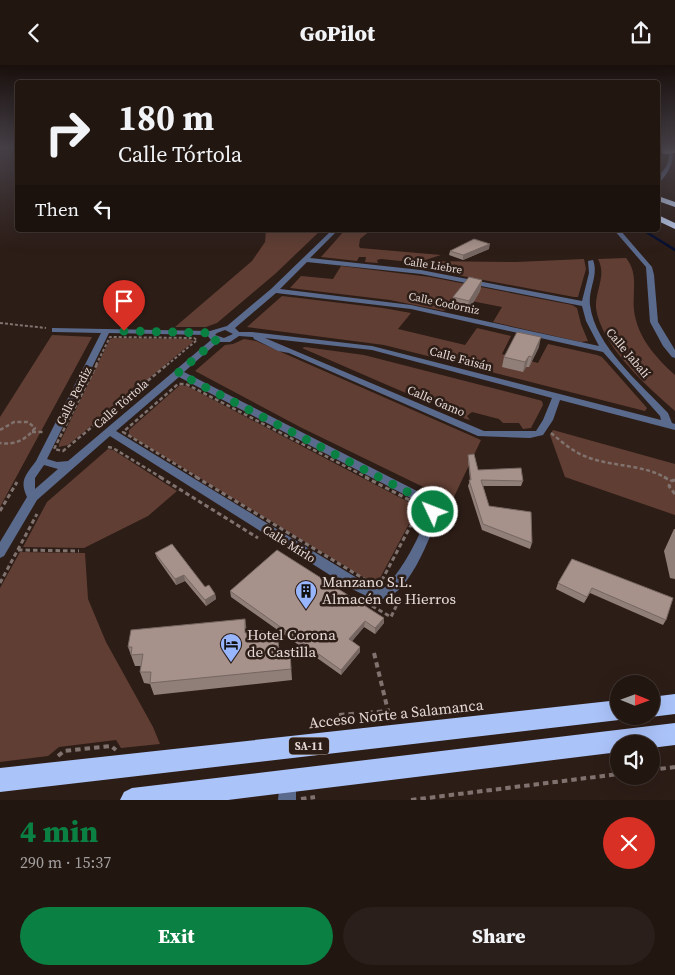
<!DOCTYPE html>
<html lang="en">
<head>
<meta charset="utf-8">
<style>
  body { margin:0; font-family:"Source Serif 4",serif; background:#2a1f1a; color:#f1f3f6; height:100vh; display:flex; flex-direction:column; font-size:19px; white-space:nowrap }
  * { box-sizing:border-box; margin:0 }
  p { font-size:16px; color:#a29f9f }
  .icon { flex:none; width:28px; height:28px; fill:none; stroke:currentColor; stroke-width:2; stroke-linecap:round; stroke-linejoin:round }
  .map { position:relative; height:735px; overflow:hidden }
  .details { display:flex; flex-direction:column; background:#221611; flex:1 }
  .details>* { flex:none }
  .banner { position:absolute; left:15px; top:15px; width:645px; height:152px; border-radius:5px; box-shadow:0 5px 20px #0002,0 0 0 1px #3f3531; background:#221611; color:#f1f3f6; overflow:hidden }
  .needle { width:32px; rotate:91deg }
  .fabs { position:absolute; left:610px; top:610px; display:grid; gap:10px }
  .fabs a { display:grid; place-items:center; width:50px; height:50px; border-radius:50%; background:#221611; box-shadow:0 5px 20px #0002,0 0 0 1px #3f3531; font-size:25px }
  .pin { position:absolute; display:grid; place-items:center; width:42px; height:42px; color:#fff; margin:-51px -21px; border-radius:50% 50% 50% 0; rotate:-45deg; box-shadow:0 0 5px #0007 }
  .pin .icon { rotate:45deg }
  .me { position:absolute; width:55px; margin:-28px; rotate:313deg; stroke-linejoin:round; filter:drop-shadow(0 0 4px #0008) }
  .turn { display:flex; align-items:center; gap:18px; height:105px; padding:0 20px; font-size:22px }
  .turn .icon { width:65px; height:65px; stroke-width:2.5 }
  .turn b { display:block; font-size:35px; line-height:42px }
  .then { display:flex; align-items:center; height:48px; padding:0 20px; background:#0003; gap:10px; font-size:19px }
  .round { display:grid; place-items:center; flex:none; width:52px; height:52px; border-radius:26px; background:#2a1f1a }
  .summary { display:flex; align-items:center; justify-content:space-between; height:85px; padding:0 20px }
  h1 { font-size:30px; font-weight:800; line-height:38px; color:#0b8043 }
  .primary-button { display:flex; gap:10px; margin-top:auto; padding:10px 20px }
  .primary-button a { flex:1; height:58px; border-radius:30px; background:#0b8043; color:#fff; font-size:20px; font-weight:800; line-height:58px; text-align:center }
  .primary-button a+a { background:#2a1f1a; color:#f1f3f6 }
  header { display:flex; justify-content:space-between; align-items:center; height:65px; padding:0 20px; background:#221611; font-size:22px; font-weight:800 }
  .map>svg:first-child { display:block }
  .green { fill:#613e33 }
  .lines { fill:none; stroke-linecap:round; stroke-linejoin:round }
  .stream { stroke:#040e30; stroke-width:2.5 }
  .path-far3 { stroke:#80726e; stroke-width:2; stroke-dasharray:3 2; stroke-linecap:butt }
  .path-far2 { stroke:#80726e; stroke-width:2.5; stroke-dasharray:4 2.5; stroke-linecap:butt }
  .path-far1 { stroke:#80726e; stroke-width:3; stroke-dasharray:4.5 3; stroke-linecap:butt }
  .path { stroke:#80726e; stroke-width:4; stroke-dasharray:5.5 4; stroke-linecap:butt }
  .minor { fill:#5a6a8d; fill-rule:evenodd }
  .tertiary { fill:#5a6a8d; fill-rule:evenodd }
  .trunk { fill:#aac3f9; fill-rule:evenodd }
  .motorway { fill:#c2d3f6; fill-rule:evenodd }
  .motorway-bridge { stroke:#c2d3f6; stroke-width:8 }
  .wall { fill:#907e78 }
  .shaded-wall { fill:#756661 }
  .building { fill:#a7928b; stroke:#756661 }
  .route { stroke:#0b8043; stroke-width:9; stroke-dasharray:0 16.2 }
  .labels { text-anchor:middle; stroke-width:5; stroke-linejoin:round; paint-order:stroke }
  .far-street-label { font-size:11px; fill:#e7dbd8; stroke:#2d1d17 }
  .shield { fill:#2d1d17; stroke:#afa29e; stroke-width:1 }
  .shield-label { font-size:11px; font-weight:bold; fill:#e7dbd8 }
  .street-label { font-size:12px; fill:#e7dbd8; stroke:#2d1d17 }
  .near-poi-label { font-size:15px; fill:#e7dbd8; stroke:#2d1d17; text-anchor:start }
  .near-street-label { font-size:15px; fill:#e7dbd8; stroke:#2d1d17 }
</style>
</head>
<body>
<header><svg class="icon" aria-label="back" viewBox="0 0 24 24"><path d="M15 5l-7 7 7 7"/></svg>GoPilot<svg class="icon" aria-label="share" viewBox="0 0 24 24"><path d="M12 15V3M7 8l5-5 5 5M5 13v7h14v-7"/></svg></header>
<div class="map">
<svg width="675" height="735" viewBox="0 0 675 735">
  <rect width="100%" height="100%" fill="#2d1d17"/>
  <path class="green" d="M266,165h55l-46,44 -58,49 -11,4h-31l77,-66 13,-19z
    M345,165h26l-11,9 -1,7 1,2 81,7 -19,6 94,1 68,-3 2,10 -8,28h-4l-165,-31 2,-4 -30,-3 -4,1 1,3 -13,-1 1,-5h-7l-2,4 -36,-4z
    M626,193c13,16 6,33 8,52 3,27 22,48 41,65v36c-27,-24 -74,-65 -79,-103 -1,-18 11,-32 2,-49z
    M341,201l89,11 142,28 5,3 4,16 7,17 -7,1 -88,-20 9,-15 -46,-9 -12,13 -54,-11 -100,-12 11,-12 32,3z
    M282,231l101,12 28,5 -13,16 67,16 12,-17 34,8 -9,18 36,9 10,-19 49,11 5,2 45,51 -2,3 -261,-66 -137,-18z
    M52,270l40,2 -92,170v-90z
    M113,273l77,1 4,2 -126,104 -9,2v-3l51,-105z
    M244,274l12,2 225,99 -29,61 -152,-74 -105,-56 30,-26 8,-1z
    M305,282l59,8 175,45 3,1 1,4 -12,23 -8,1 -4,-6h-16l-4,-4 -27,-7 -5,4 3,4 -4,-1 -20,-8 3,-3 -14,-7 -4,3 -129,-56z
    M180,320l7,1 231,121 -38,71 -5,3 -7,-1 -239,-145v-5z
    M553,365l122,34v51l-110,-38 -15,-42z
    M108,384l5,1 64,41 -29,25 -64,32 -61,-1 24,-45z
    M20,487l65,1 3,46 18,43 47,85 7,17 -39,4 -5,-8 -57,7 -11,9 -48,6v-174z"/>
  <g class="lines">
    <path class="stream" d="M643,165l32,20"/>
    <path class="path-far3" d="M0,258l46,5
      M96,300l14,-28 84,1 3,2 -30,25"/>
    <path class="path-far2" d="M97,299l-43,85 9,2 105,-87
      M0,365l14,-8h14l7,6c-9,12 -20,17 -35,15
      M32,367h12
      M551,368c11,9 22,19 36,24 26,10 55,7 79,21
      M108,382l5,1 49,30
      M198,413l-75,-46 55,-48h8l182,94"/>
    <path class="path-far1" d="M160,412l98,61
      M196,412l178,108 7,-3 40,-76 -56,-29
      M664,412l7,4
      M675,415l-4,1 -2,5 6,8
      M437,431l11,6 -3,6
      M0,446l17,-29
      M18,485l61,1
      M0,518l37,-69
      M372,541l19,11 10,-21"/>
    <path class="path" d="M374,588l16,66
      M339,650l49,-4
      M58,691l6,-5 47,-5 5,4
      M651,705l24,-3
      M301,734l14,-2
      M411,735l208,-26"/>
    <path class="minor" d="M332,165h6l-28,28 111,12 161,31 7,-28 -1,-12 5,-1c6,15 -5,29 -3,45 5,41 51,79 78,108l4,10 3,1v6l-115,-30 -7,20 -10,15 -13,3 -52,-2 -189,-83 -11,-2 -24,-12 -1,-2 -14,-1 -9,6h-12l-34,30 233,119 19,13 3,8c-7,22 -31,86 -58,87 -10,1 -20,-6 -29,-10l-242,-153 -73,64 -33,56 -4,2v-16l27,-45c-8,-17 -1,-22 9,-36l65,-128 -46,-1h-3v-4l158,3 17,-5 44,-37zM307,197l114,12 161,32 4,15 13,25 -188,-41 -131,-16zM276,228l135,16 192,43 57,64 1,4 -289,-74 -120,-14h-13l-4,-4zM225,265l8,4 -9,4 -9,-3 2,-2zM109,268l98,2 4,5 -143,121 -11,1 -10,-3zM265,273l107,12 180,48 -9,22 -7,11h-52zM179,312l230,120 18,12c1,16 -31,73 -45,80l-7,-1 -13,-7 -246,-150zM44,400l14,4 -23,20v-11z
      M288,708l6,2 2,6v19h-18l2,-19 2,-6z"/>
    <path class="tertiary" d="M668,82h4c3,14 -3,25 -12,35h-2c1,-13 15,-13 10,-35z
      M614,165h6l32,37 2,8 4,47 17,28v8l-3,-1 -9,-11 -13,-24 -4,-55z"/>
    <path class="trunk" d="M675,629v20l-24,3 -2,-1h2v-19z
      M619,635v16h8l-8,4 -619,72v-24z
      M675,658v22l-24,3v-4h-32v8l-391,48h-108l4,-8 8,-4z"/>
    <path class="motorway" d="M658,131l17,6v5l-17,-6z
      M658,150l17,8v6l-17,-8z"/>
    <path class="motorway-bridge" d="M666,85l9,-1"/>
  </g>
  <path class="wall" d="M489,184l-26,11 -14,-5 1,-4z
    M482,215l-2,11 -13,22 -16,-4 2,-12z
    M539,282l-10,20h-3l-3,5 -21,-5 2,-10z
    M468,390l10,15 45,11 -2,5h-38l6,20 43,37 -2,6 -48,-19 -14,-44 2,-6 -2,-20z
    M674,464h1v50l-5,-1 -6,-27z
    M155,488l60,41 1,5 -10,7 -21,-25 -9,4 -19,-27z
    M572,494l94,61 -3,5 -73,-32 -6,10 -28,-14 2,-6z
    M230,526l154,32 -9,11 -11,-7 -12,14 8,6v5l-19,23 -110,-78z
    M247,566v2l16,-2 1,11 14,-1 1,10 11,-1 2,30 -138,15 -4,-11 -6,-1 -4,-11 1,-6h-6l-7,-19z"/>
  <path class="shaded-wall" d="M490,179l-1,5 -26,11v-5z
    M482,215l-2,11 -13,22 2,-12z
    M541,272l-2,10 -10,20 3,-10z
    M529,291l-3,11 -3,5 2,-10z
    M184,510l1,6 -9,4 -1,-6z
    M215,529l1,5 -10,7 -1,-6z
    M384,553v5l-9,11v-6z
    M245,554l2,12v13l-2,-11z
    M365,556l-1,6 -15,18v-6z
    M360,582v5l-19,23v-5z"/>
  <path class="building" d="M474,174l16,5 -27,11 -13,-4z
    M469,212l13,3 -13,21 -16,-4z
    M517,267l24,5 -9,20 -3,-1 -4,6 -21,-5z
    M474,389l4,16 43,-2 2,13 -42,-1 8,26 42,6 1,31 -49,-19 -14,-44h2l-3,-25z
    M172,479l33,43 4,-2 6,9 -10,6 -21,-25 -9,4 -20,-26z
    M277,485l107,68 -9,10 -10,-7 -16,18 11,8 -19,23 -111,-79z
    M572,494l101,39 -7,22 -74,-32 -5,9 -29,-14z
    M245,554v14l18,-2v11l15,-1 1,10 11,-1 1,19 -141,14 1,-11h-11l3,-18 -12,1 1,-8h-4l3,-17z"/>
  <linearGradient id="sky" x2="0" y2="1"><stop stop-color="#19100d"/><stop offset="0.45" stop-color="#464047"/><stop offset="1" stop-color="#464047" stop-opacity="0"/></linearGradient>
  <rect width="675" height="184" fill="url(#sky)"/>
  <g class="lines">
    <path class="route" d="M124,266l87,2 1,5 4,2 -38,33 247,128 7,6 1,5"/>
  </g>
  <defs>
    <g id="building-pin" transform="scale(1.125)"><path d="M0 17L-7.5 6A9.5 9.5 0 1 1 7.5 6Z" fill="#97b6fd" stroke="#2d1d17"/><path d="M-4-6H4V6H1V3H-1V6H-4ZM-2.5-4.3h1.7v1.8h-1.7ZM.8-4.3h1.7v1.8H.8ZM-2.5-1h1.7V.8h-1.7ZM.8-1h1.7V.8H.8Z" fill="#111"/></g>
    <g id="hotel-pin" transform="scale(1.125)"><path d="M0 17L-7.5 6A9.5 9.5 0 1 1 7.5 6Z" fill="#97b6fd" stroke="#2d1d17"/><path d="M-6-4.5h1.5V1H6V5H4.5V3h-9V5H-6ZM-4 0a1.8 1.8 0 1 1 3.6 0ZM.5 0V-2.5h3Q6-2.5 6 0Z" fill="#111"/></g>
  </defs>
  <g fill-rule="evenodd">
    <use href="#building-pin" x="306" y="526"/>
    <use href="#hotel-pin" x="231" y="579"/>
  </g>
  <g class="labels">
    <g class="far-street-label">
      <text transform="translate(433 200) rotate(9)" y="4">Calle Liebre</text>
      <text transform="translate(444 238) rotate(12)" y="4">Calle Codorniz</text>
    </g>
    <rect class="shield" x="289" y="672.5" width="40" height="17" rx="4"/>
    <g class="shield-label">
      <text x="309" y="685">SA-11</text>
    </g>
    <g class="street-label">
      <text transform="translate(628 288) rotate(50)" y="4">Calle Jabalí</text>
      <text transform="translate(461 294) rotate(15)" y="4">Calle Faisán</text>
      <text transform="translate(74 331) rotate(-63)" y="4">Calle Perdiz</text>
      <text transform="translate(436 336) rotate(23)" y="4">Calle Gamo</text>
      <text transform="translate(121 339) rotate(-41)" y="4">Calle Tórtola</text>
      <text transform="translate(289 479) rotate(32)" y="4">Calle Mirlo</text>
    </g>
    <g class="near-poi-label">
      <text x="322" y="522">Manzano S.L.<tspan x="322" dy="17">Almacén de Hierros</tspan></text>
      <text x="247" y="575">Hotel Corona<tspan x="247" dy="17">de Castilla</tspan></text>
    </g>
    <g class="near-street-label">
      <text transform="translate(396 649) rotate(-6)" y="5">Acceso Norte a Salamanca</text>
    </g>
  </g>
</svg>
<div class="fabs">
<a><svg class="needle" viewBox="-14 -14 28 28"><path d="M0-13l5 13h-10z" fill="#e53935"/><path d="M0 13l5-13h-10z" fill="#a29f9f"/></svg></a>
<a><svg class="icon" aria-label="sound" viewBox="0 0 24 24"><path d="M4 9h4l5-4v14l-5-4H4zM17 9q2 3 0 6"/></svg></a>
</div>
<div class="pin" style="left:124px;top:266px;background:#d93025"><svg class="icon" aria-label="arrive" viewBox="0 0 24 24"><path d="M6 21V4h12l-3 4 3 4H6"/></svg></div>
<svg class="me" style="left:433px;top:447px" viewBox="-20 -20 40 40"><circle r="17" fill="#0b8043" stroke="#fff" stroke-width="3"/><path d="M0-11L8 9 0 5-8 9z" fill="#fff"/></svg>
<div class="banner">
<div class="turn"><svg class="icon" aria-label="right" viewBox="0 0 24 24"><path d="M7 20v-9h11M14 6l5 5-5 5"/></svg><div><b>180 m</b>Calle Tórtola</div></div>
<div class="then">Then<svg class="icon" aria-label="left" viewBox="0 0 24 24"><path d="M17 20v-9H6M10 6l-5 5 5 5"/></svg></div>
</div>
</div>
<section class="details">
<div class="summary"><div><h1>4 min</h1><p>290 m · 15:37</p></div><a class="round" style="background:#d93025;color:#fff"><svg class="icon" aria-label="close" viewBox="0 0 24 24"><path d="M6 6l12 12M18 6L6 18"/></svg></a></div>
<div class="primary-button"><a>Exit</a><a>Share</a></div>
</section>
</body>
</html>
